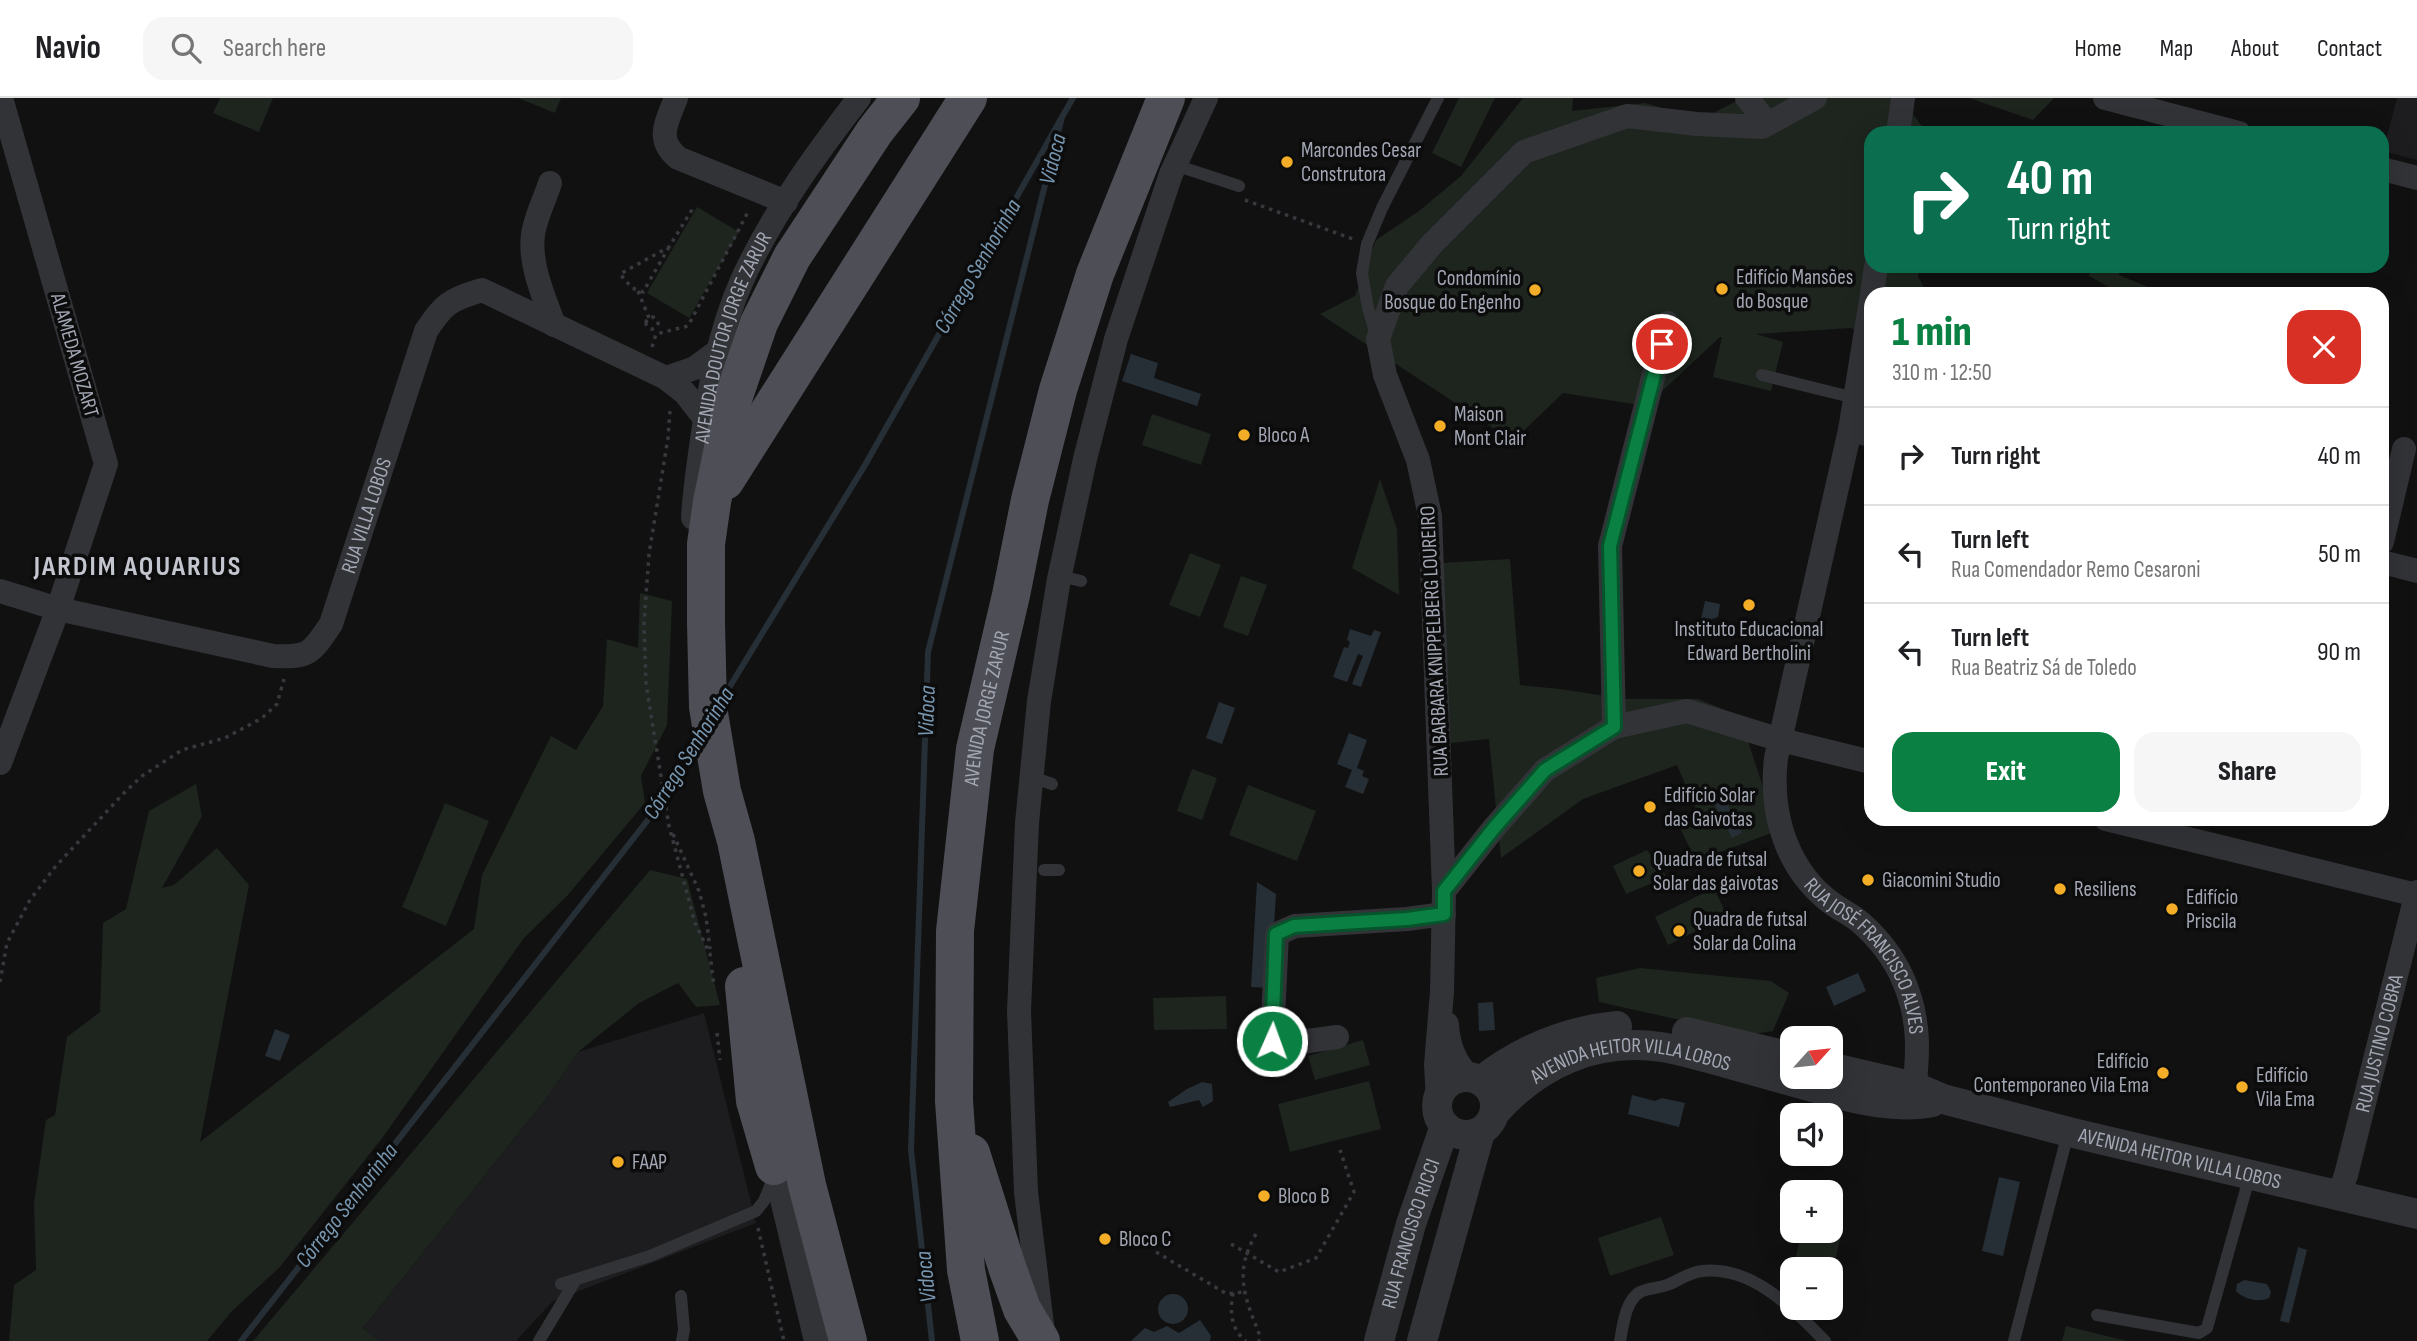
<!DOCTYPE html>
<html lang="en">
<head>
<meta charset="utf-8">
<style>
  body { margin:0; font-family:"Sofia Sans Condensed",sans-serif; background:#f6f6f6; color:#202124; height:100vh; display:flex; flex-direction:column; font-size:26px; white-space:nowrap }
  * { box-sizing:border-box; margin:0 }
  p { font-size:23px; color:#757577 }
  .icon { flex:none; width:38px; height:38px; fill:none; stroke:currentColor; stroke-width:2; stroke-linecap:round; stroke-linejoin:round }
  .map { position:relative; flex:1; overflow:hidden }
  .panel { position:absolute; left:1864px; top:189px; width:525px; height:539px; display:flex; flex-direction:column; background:#fff; border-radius:21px; box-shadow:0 7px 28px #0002 }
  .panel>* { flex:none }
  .top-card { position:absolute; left:1864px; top:28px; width:525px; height:147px; border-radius:21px; box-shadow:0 7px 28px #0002; background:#0b6e4f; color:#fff; overflow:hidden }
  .needle { width:46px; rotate:63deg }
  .fabs { position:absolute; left:1780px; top:928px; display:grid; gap:14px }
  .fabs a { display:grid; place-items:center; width:63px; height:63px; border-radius:14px; background:#fff; box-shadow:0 7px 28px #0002; font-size:35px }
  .pin { position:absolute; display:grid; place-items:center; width:60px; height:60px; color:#fff; margin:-30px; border:4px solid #fff; border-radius:50%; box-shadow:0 2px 7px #0007 }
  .me { position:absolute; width:77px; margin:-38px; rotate:2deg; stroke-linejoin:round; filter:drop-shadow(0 0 5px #0008) }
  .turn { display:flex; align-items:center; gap:24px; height:147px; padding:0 28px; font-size:32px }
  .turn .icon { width:91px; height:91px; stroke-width:2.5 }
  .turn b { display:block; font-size:49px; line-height:60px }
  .round { display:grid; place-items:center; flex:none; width:74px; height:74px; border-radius:21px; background:#f6f6f6 }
  .overview { display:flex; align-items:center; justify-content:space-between; height:119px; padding:0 28px }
  h1 { font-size:42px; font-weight:800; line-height:52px; color:#0b8043 }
  .action { display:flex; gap:14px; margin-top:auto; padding:14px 28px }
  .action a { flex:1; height:80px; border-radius:21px; background:#0b8043; color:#fff; font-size:28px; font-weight:800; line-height:80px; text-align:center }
  .action a+a { background:#f6f6f6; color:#202124 }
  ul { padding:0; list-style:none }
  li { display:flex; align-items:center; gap:21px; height:98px; padding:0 28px; border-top:2px solid #e0e0e0 }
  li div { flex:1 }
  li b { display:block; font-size:26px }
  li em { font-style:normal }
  header { display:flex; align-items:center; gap:42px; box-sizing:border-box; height:98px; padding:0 35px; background:#fff; border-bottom:2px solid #e0e0e0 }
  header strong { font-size:33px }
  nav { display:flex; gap:38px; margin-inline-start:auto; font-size:24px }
  .search { width:490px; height:63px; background:#f6f6f6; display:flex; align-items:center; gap:18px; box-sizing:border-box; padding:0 24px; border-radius:21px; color:#757577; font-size:26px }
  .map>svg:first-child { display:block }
  .built { fill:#1d1d1f }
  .green { fill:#1d251e }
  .water { fill:#272f36 }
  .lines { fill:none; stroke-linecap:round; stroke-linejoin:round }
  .stream { stroke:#272f36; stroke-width:6 }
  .path { stroke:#38393e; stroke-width:3.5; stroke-dasharray:3.5 5; stroke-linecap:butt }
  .service { stroke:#323337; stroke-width:12 }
  .minor { stroke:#323337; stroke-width:24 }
  .tertiary { stroke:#323337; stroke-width:30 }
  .primary { stroke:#4e4f56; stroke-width:38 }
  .route-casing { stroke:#07532c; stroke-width:18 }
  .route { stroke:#0b8043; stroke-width:12 }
  .poi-dot { fill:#f3ad27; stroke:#0c0c0d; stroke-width:2.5 }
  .labels { text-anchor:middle; stroke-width:7; stroke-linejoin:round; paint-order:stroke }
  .poi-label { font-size:21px; fill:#a2a7b3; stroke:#0c0c0d; text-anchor:start }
  .street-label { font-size:21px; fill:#a2a7b3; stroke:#0c0c0d }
  .water-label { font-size:23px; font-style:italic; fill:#7796af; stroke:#0c0c0d }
  .district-label { font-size:28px; font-weight:bold; letter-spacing:2px; fill:#c3c6cf; stroke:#0c0c0d }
</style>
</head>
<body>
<header>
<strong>Navio</strong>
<div class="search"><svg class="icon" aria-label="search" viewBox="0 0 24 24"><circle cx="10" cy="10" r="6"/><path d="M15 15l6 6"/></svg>Search here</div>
<nav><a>Home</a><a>Map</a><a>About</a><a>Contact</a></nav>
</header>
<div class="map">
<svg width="2417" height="1243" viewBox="0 0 2417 1243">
  <rect width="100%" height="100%" fill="#111112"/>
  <path class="built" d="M2397,0h20v62l-34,-9z
    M704,915l52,210 -203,78 -37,40h-138l-15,-13 182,-228 33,-48z"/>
  <path class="green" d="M220,0h53l-14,34 -46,-19z
    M518,0h43l-6,15z
    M1459,0h36l-34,69 -29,-14z
    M1523,0h50l-1,13 73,-8 57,16 40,-21h159l26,35h-56v133h48l-1,10 9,18h-56v42l-20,-8 -95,6 27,8 -12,49 -58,-14 9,-40h-2l-74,69 -83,-13 -50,48 -193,-127 35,-18 21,-56 43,-29 42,-35z
    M1969,0h85l-21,22z
    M697,109l42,25 -50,86 -42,-25z
    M2091,168h29l-1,9 46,19h-44l-32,-18z
    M1152,316l59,20 -10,31 -59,-20z
    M1380,381l17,50 2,66 -47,-27z
    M1190,455l31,12 -21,52 -31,-12z
    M1510,461l10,126 40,4 65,10h73l42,17 37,115 -81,30 -17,-35 18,-14 -20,-47 -94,34 -82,59 -12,-119 -48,5 1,-181z
    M1241,478l26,9 -19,51 -25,-9z
    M640,495l32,8 -5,124 -26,51 4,27 -78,93 -43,42 -141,199 -104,131 -47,43 -25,30h-198l5,-56 22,-15 -2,-67 12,-83 9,-5 12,-78 33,-25 3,-89 23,-14 23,-98 47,-27 6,32 -40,72 12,-3 43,-37 32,37 -49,257 274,-213 8,-54 69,-139 25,14 27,-44 4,-67 31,9z
    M1192,671l25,9 -15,42 -25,-9z
    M1248,687l68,26 -19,50 -68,-26z
    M445,705l44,18 -43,105 -44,-19z
    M1647,752l20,27 -41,17 -13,-28z
    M650,772l37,9 33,126 -24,2 -18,-24 -39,20 -61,49 -33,48 -182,228 16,13h-126z
    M1714,790l13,28 -59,29 -13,-28z
    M1640,870l131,13 18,12 -16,38 -25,4 -149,-33 -3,-24z
    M1226,898l1,33 -73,1 -1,-32z
    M1363,942l7,25 -55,15 -7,-24z
    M1369,983l12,48 -91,23 -12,-48z
    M1661,1119l13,38 -64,21 -12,-38z
    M1831,1124l12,3 -12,55 -1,-11h-37l9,-39h28z
    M2066,1228l61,15h-65z"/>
  <path class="water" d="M1131,256l27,9 -4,15 47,16 -4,12 -75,-25z
    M1705,503l15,3 -2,13 -6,2 -1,7 -11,-2z
    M1350,531l21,7 3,-6 7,2 -20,55 -9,-3 11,-28 -5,-2 -11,28 -14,-5 11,-30 4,1 2,-6 -3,-2z
    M1219,604l16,6 -13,36 -16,-6z
    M1349,635l18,7 -10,28 7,3 -2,5 7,3 -6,15 -18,-7 7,-17 -15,-6z
    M1722,696l20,39 -10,5 -20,-39z
    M1257,784l19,12 -6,94 -19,-1z
    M1858,875l8,18 -32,15 -8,-19z
    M1493,904l2,28 -16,1 -1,-28z
    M275,931l15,6 -10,26 -15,-5z
    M1202,984l10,2 1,17 -10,6 -4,-7 -29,7 -2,-5 19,-13z
    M1632,997l23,6 7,-3 23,5 -6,24 -51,-13z
    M1999,1079l21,5 -17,74 -21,-5z
    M2298,1149l9,3 -18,73 -9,-2z
    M2244,1182l23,4 4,8 -2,6c-11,5 -25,1 -33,-7l1,-7z
    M1158 1211a15 15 0 1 1 30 0a15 15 0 1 1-30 0Z
    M1200,1222l11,16 -1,5h-79l14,-13 9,4 13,-6 12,7z"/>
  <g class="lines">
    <path class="stream" d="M724,598l141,-231 197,-348
      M241,1243l413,-529 45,-74
      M932,1243l-21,-191 17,-498 134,-535 11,-19"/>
    <path class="path" d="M1245,102l108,39
      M669,149l-26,45 -11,-4 -12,-14 49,-27 24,-39
      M638,193l11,27
      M646 225a6 6 0 1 1 12 0a6 6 0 1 1-12 0Z
      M652,249l4,-13 32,-8 61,-116
      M670,313l-2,27 -19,116 -5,70 2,60 23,142 26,97 15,31 4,33
      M673,736l26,57 7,26 4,32
      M0,884l7,-39 23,-43 25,-33 69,-74 18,-17 40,-26 43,-12 37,-20 15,-14 7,-25
      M717,935l3,27
      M758,1130l26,113
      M1256,1136c-23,39 -11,64 4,102l-1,5
      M1231,1146l48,28 37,-14 38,-66 -14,-42
      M1156,1154l71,42 16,-2
      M1233,1195c-3,17 -3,36 13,48"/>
    <path class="service" d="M1175,67l64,21
      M1376,237l-8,-27 -6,-35 5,-29 15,-36 56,-110
      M1762,277l93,23
      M1060,478l21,5
      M1032,679l20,7
      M1044,772h15
      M561,1186l89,-28 106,-45 8,-10 9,-22
      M681,1198l3,34 -2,11
      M2097,1217l102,18 8,-5 43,-153
      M539,1243l36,-60
      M1620,1243c3,-15 5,-40 20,-49 8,-4 19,-4 27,-7 11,-4 23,-13 35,-14 51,-5 90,37 123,70
      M2014,1243l54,-208"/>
    <g class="minor">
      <path d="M676,0c-9,24 -21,41 2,60l108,44"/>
      <path d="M1747,0l21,26"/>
      <path d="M2105,0l134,35"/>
      <path d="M1898,35l5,-35"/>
      <path d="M2382,71l35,9"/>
      <path d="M550,85c-5,16 -15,35 -17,52 -4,29 11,62 21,90"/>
      <path d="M1872,196l4,-28"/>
      <path id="s1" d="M1871,202l-21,130 -74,328c-6,52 8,105 49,140 11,10 24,15 35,24 17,15 33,35 42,55 20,44 16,80 11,126"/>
      <path d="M666,280l29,-10 23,-17"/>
      <path d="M1850,332l21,5"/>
      <path id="s2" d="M693,420c1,-21 4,-42 7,-64 8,-59 18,-121 43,-176 30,-65 73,-124 116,-180"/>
      <path d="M2382,444l22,-93"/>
      <path d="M2382,464l35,9"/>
      <path id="s3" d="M0,493l58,18 215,47c37,2 38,-3 58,-32l95,-293c18,-28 24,-31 56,-41l184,88 19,15 20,26"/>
      <path d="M1614,629l-4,-181 57,-223"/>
      <path d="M0,665l58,-154 48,-145 -105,-366"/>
      <path d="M2106,721l311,76"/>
      <path d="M1444,793l50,-63 51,-58 69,-43 73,-16 94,29 90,22"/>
      <path d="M1447,926c1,20 8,39 22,52"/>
      <path d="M1337,939l-58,8 -7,-5 5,-106 18,-8 112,-7 37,-5"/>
      <path d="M1438,1001l-2,-34 6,-73 2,-101 -14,-375 -12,-56 -33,-85 -7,-36 19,-53 35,-42 92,-92 103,-36 70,8 65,3 53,-29"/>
      <path d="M774,1068l42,175"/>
      <path id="s4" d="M2339,1096l7,-19 71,-283"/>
      <path d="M1043,1235l-17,-141 -7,-181 8,-188 12,-122 20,-122 26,-120 31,-120 55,-165 35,-76"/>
    </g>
    <g class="tertiary">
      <path d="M1687,934l105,25"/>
      <path id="s5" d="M1830,969l85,20 28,12 126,33 348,82"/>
      <circle cx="1466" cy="1008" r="29"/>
      <path d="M1481,983c41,-32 84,-50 136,-55"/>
      <path id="s6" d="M1495,1014c43,-48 101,-75 166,-65 21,3 42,10 62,15 35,10 69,19 104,29 32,9 71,18 105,11"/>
      <path id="s7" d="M1379,1243l32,-117 34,-98"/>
      <path d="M1422,1243l58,-209"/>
    </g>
    <g class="primary">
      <path d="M725,383l243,-383"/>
      <path d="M744,888l11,115 19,65"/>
      <path d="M971,1055l36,114 15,42 19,32"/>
      <path d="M848,1243l-41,-156 -71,-344 -14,-50 -14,-84 -2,-84v-79l6,-42 21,-103 26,-76 33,-66 83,-126 26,-33"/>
      <path id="s8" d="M980,1243l-14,-71 -12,-169 1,-170 20,-182 36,-154 19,-95 28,-110 37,-116 71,-176"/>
    </g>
  </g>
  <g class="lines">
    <g class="route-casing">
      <path id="route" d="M1272,943l4,-107 18,-8 113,-7 37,-5v-23l50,-63 51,-58 69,-43 -4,-181 52,-202"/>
    </g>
    <use href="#route" class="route"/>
  </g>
  <g class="poi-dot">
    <circle cx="1287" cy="64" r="7"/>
    <circle cx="1722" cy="191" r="7"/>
    <circle cx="1535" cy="192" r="7"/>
    <circle cx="1440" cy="328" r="7"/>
    <circle cx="1244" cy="337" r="7"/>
    <circle cx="1749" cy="507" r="7"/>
    <circle cx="1650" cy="709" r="7"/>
    <circle cx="1639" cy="773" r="7"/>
    <circle cx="1868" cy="782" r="7"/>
    <circle cx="2060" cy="791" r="7"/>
    <circle cx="2172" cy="811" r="7"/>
    <circle cx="1679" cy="833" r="7"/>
    <circle cx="2163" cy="975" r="7"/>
    <circle cx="2242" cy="989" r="7"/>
    <circle cx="618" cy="1064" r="7"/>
    <circle cx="1264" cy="1098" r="7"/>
    <circle cx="1105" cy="1141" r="7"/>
  </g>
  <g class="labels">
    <g class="poi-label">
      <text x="1301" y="59">Marcondes Cesar<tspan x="1301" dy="24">Construtora</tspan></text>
      <text x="1736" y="186">Edifício Mansões<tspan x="1736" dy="24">do Bosque</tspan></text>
      <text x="1521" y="187" text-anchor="end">Condomínio<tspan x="1521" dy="24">Bosque do Engenho</tspan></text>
      <text x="1454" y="323">Maison<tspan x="1454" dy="24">Mont Clair</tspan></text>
      <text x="1258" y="344">Bloco A</text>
      <text x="1749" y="538" text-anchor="middle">Instituto Educacional<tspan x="1749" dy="24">Edward Bertholini</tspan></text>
      <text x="1664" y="704">Edifício Solar<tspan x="1664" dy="24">das Gaivotas</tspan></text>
      <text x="1653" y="768">Quadra de futsal<tspan x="1653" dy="24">Solar das gaivotas</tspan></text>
      <text x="1882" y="789">Giacomini Studio</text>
      <text x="2074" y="798">Resiliens</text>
      <text x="2186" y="806">Edifício<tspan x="2186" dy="24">Priscila</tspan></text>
      <text x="1693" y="828">Quadra de futsal<tspan x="1693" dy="24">Solar da Colina</tspan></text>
      <text x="2149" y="970" text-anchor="end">Edifício<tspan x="2149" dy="24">Contemporaneo Vila Ema</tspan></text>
      <text x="2256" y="984">Edifício<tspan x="2256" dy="24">Vila Ema</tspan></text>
      <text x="632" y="1071">FAAP</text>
      <text x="1278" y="1105">Bloco B</text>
      <text x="1119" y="1148">Bloco C</text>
    </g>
    <g class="street-label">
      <text dy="7" stroke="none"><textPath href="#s2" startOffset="186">AVENIDA DOUTOR JORGE ZARUR</textPath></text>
      <text transform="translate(75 257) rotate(74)" y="7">ALAMEDA MOZART</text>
      <text dy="7" stroke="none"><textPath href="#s3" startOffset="467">RUA VILLA LOBOS</textPath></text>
      <text transform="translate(1434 543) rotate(-93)" y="7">RUA BARBARA KNIPPELBERG LOUREIRO</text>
      <text dy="7" stroke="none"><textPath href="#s8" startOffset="637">AVENIDA JORGE ZARUR</textPath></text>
      <text dy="7" stroke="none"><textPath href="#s1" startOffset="696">RUA JOSÉ FRANCISCO ALVES</textPath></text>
      <text dy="7" stroke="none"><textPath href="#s4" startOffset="156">RUA JUSTINO COBRA</textPath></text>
      <text dy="7" stroke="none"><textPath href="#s6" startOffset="154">AVENIDA HEITOR VILLA LOBOS</textPath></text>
      <text dy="7" stroke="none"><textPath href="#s5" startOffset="362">AVENIDA HEITOR VILLA LOBOS</textPath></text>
      <text dy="7" stroke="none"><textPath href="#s7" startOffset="112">RUA FRANCISCO RICCI</textPath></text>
    </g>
    <g class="water-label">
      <text transform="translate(1052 61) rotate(-76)" y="8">Vidoca</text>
      <text transform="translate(977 168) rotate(-60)" y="8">Córrego Senhorinha</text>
      <text transform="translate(926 613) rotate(-88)" y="8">Vidoca</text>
      <text transform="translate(688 655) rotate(-58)" y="8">Córrego Senhorinha</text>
      <text transform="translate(346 1107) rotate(-52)" y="8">Córrego Senhorinha</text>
      <text transform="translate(925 1179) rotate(-96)" y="8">Vidoca</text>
    </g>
    <g class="district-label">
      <text x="138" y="477">JARDIM AQUARIUS</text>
    </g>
  </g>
</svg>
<div class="fabs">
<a><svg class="needle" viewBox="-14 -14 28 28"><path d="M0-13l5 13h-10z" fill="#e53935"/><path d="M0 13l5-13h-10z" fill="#757577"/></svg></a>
<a><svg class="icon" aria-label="sound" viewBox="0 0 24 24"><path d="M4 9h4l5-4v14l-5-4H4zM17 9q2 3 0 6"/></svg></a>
<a>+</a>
<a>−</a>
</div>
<div class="pin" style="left:1662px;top:246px;background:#d93025"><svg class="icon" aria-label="arrive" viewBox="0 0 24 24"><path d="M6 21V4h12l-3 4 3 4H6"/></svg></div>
<svg class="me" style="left:1272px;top:943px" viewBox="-20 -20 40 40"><circle r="17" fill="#0b8043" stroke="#fff" stroke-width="3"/><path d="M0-11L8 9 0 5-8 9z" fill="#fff"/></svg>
<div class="top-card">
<div class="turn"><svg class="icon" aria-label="right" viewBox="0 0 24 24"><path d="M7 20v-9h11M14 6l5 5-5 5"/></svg><div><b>40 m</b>Turn right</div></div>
</div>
<section class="panel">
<div class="overview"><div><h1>1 min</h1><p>310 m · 12:50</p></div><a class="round" style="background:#d93025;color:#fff"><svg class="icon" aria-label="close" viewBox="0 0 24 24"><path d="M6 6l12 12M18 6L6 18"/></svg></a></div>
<ul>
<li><svg class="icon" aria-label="right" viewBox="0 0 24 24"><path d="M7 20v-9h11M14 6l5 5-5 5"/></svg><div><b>Turn right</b></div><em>40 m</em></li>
<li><svg class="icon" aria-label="left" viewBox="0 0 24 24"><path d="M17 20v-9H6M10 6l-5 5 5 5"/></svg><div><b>Turn left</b><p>Rua Comendador Remo Cesaroni</p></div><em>50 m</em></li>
<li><svg class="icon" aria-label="left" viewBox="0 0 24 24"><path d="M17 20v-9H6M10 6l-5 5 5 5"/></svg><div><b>Turn left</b><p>Rua Beatriz Sá de Toledo</p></div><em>90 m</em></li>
</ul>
<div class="action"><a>Exit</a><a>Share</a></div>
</section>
</div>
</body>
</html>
